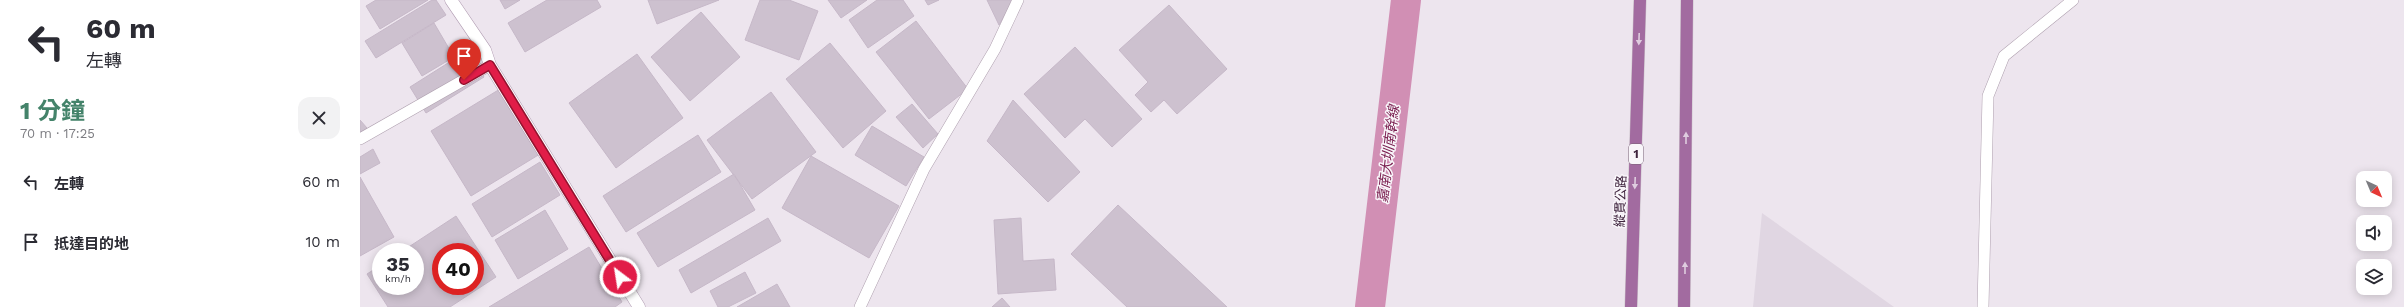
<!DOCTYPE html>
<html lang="zh-TW">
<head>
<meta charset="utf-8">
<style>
  body { margin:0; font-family:"Work Sans","Noto Sans TC",sans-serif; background:#f2f2f3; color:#2b2b33; height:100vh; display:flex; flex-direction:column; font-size:15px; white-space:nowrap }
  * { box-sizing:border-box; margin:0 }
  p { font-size:13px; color:#7c7c81 }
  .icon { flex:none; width:22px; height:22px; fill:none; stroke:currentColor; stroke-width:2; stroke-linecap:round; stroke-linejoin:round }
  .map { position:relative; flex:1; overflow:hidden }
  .sheet { display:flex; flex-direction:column; background:#fff; width:360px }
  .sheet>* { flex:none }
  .banner { background:#fff; color:#2b2b33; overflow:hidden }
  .needle { width:26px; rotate:136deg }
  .controls { position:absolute; left:1996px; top:171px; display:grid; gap:8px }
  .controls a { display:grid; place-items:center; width:36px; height:36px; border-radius:8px; background:#fff; box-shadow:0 2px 10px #0003; font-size:20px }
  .speed { position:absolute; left:12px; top:243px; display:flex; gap:8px; font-size:20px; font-weight:700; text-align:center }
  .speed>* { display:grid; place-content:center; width:52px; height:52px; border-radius:50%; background:#fff; box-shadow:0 2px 10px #0003; line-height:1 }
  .speed small { font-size:10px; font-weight:400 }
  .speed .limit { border:6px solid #d22; background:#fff; color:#111 }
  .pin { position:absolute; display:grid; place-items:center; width:34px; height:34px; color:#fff; margin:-41px -17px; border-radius:50% 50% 50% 0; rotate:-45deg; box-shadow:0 0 4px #0007 }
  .pin .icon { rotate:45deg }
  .me { position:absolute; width:44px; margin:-22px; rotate:329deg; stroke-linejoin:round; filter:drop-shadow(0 0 3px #0008) }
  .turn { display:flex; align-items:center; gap:14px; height:84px; padding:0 20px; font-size:18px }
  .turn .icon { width:52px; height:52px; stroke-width:2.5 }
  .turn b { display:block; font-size:28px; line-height:34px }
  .round { display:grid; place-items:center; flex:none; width:42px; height:42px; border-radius:12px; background:#f2f2f3 }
  .summary { display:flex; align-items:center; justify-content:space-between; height:68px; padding:0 20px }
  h1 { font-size:24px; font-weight:700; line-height:30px; color:#44836a }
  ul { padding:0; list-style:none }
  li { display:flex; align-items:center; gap:12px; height:60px; padding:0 20px }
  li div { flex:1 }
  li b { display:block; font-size:15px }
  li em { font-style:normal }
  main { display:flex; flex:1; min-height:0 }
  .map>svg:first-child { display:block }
  .built { fill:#e0d6e2 }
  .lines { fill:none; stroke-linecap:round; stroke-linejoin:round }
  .canal { stroke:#d18fb4; stroke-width:30 }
  .building { fill:#cdc1cf; stroke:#c6b8c8; fill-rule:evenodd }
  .lane-casing { stroke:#afa0af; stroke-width:12 }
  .secondary-casing { stroke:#b09bb1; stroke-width:13 }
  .primary-casing { stroke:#cac2c9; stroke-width:13 }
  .lane { stroke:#fff; stroke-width:11 }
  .secondary { stroke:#fff; stroke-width:12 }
  .primary { stroke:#a26ba0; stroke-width:12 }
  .oneway { fill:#dfccdf }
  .route-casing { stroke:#92132f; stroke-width:10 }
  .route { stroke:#e11d48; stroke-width:7 }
  .labels { text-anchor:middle; stroke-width:3; stroke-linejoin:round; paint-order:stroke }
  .shield { fill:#f9f6fa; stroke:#786477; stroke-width:1 }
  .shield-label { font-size:12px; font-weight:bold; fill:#40253f }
  .street-label { font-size:13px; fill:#40253f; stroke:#f9f6fa }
  .water-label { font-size:14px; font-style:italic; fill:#7b2051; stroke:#f9f6fa }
</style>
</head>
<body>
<main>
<section class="sheet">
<div class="banner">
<div class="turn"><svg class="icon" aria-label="left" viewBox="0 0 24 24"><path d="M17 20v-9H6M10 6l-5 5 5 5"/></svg><div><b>60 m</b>左轉</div></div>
</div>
<div class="summary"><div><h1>1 分鐘</h1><p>70 m · 17:25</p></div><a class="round"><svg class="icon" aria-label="close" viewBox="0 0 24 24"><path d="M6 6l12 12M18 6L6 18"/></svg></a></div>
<ul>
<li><svg class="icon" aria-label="left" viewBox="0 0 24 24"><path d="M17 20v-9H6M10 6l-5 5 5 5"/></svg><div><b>左轉</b></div><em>60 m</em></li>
<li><svg class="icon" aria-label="arrive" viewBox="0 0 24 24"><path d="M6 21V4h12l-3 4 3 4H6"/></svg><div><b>抵達目的地</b></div><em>10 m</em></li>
</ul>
</section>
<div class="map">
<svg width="2044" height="307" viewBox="0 0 2044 307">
  <rect width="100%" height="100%" fill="#ede5ee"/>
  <path class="built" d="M1402,213l132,94h-141z"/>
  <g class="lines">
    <path class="canal" d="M1010,307l36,-307"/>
  </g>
  <path class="building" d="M16,0h52l-48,29 -14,-23z
    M72,0h4l10,15 -70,43 -11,-17z
    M140,0h20l-15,9z
    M187,0h50l4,7 -76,45 -17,-29z
    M288,0h71l-62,24z
    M400,0h29l29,11 -19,49 -54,-20z
    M468,0h39l-26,18z
    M517,0h26l11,16 -46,32 -19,-28z
    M565,0h14l-11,5z
    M627,0h26l-14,25z
    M809,5l58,64 -50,45 -13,-14 -13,12 -16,-17 13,-13 -29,-32z
    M341,12l39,45 -50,44 -39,-44z
    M556,21l52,68 -39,30 -53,-67z
    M74,23l20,34 -32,19 -20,-33z
    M470,43l56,68 -43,37 -57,-69z
    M715,47l67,72 -30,28 -27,-28 -20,19 -41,-44z
    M107,51l17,26 -58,36 -16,-26z
    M277,54l46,64 -67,50 -47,-65z
    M140,89l40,65 -69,42 -40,-65z
    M411,92l45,60 -64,47 -45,-59z
    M653,100l67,72 -32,30 -61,-61z
    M552,104l26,30 -15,14 -27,-31z
    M0,120l7,8 -7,6z
    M512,126l52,31 -18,29 -51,-31z
    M338,135l23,37 -95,60 -23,-36z
    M13,149l7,14 -20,11v-17z
    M451,156l88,50 -30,52 -87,-50z
    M180,162l20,33 -68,42 -20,-33z
    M374,174l21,36 -97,57 -21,-34z
    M0,177l34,60 -34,19z
    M758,205l109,102h-100l-56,-53z
    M185,210l23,39 -50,30 -23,-39z
    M96,216l40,61 -46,30h-62l-21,-33 14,-9v21h34v-34h-14zM81,252h34v34h-34z
    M408,218l13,23 -90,52 -12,-23z
    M661,218l2,43 31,-2 2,31 -58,4 -4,-74z
    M229,247l33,55 -7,5h-126z
    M385,272l11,21 -28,14h-10l-8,-16z
    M417,284l13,23h-53z
    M642,298l8,9h-18z"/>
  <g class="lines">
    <g class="lane-casing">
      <path id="lane" d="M0,139l130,-74
        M500,307l64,-138 71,-120 23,-49
        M1623,307l5,-211 16,-40 69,-56"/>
    </g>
    <g class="secondary-casing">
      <path id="secondary" d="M91,0l34,50 5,15 149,242"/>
    </g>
    <g class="primary-casing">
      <path id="primary" d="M1271,307l9,-307
        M1324,307l3,-307"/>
    </g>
    <use href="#lane" class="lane"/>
    <use href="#secondary" class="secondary"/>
    <use href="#primary" class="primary"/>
  </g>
  <defs><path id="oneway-solid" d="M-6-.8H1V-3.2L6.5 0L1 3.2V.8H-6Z"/></defs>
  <g class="oneway">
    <use href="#oneway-solid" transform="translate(1279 39) rotate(92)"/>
    <use href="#oneway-solid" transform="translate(1326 138) rotate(-90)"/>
    <use href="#oneway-solid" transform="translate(1275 183) rotate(92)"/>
    <use href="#oneway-solid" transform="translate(1325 268) rotate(-90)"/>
  </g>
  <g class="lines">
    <g class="route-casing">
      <path id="route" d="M104,80l26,-15 130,212"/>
    </g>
    <use href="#route" class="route"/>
  </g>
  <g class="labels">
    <rect class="shield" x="1269" y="144" width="14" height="20" rx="3"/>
    <g class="shield-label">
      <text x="1276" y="158">1</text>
    </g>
    <g class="street-label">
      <text transform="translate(1260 201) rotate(-88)" y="5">縱貫公路</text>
    </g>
    <g class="water-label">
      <text transform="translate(1028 154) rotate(-83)" y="5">嘉南大圳南幹線</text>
    </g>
  </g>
</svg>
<div class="controls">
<a><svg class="needle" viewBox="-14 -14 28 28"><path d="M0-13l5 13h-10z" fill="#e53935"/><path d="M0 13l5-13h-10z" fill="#7c7c81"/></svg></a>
<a><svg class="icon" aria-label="sound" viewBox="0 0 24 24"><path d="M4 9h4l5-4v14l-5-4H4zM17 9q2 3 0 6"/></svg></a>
<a><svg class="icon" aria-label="layers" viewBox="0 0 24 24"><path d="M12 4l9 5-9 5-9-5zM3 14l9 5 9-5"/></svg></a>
</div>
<div class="speed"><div>35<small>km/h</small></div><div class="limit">40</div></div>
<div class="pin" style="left:104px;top:80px;background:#d93025"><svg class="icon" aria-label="arrive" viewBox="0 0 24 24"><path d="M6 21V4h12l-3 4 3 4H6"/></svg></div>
<svg class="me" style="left:260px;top:277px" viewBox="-20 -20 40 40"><circle r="17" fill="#e11d48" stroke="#fff" stroke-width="3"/><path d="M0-11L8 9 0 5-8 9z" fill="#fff"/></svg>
</div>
</main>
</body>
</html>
